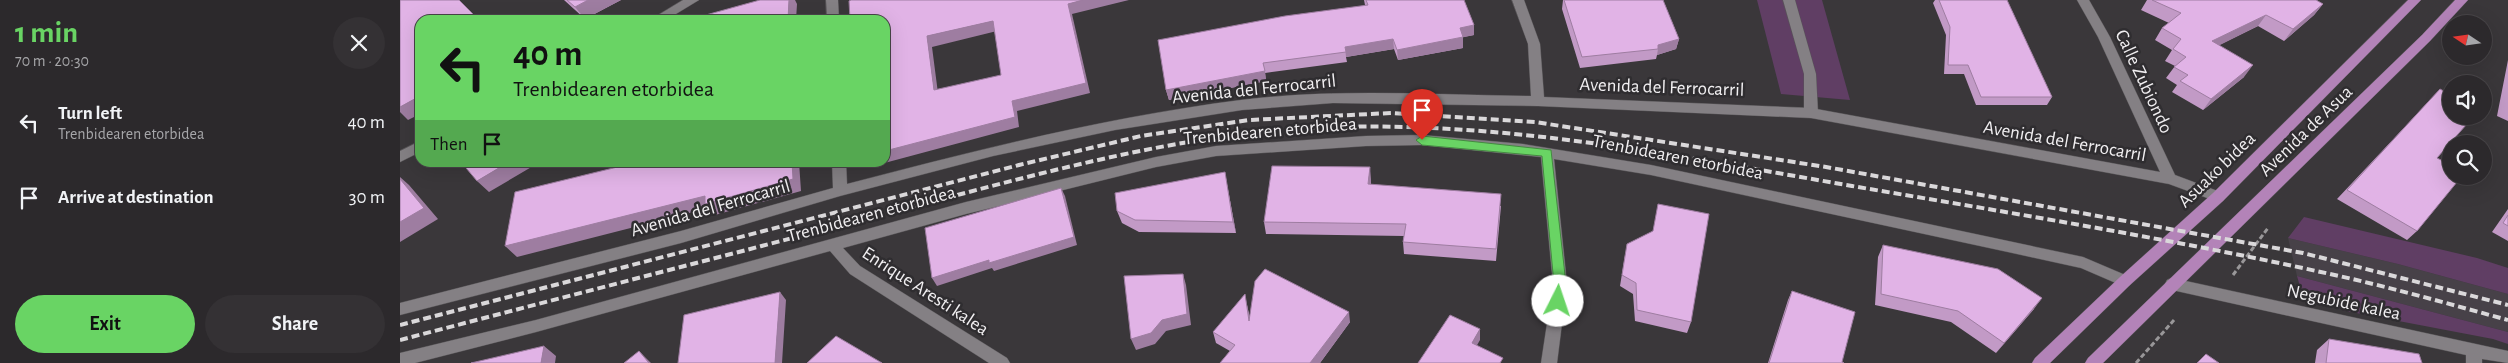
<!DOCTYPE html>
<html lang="en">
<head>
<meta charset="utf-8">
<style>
  body { margin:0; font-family:"Alegreya Sans",sans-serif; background:#343134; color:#f1f3f6; height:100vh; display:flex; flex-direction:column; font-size:19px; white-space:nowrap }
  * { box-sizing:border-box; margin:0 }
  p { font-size:16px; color:#a6a6a9 }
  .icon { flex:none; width:28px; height:28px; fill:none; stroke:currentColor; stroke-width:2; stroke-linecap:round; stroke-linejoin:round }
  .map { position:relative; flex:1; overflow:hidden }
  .panel { display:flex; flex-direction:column; background:#2c292c; width:400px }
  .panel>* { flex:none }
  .guide { position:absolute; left:15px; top:15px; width:475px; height:152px; border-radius:15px; box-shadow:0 5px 20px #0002,0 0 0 1px #484548; background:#69d464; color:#111; overflow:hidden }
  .needle { width:32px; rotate:283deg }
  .fabs { position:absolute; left:2042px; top:15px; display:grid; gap:10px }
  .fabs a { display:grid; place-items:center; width:50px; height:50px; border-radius:50%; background:#2c292c; box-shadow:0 5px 20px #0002,0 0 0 1px #484548; font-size:25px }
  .pin { position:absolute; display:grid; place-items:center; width:42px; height:42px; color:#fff; margin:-51px -21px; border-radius:50% 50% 50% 0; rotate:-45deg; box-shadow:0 0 5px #0007 }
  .pin .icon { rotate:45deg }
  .me { position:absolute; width:55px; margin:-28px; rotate:4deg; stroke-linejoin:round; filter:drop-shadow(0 0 4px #0008) }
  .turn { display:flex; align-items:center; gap:18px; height:105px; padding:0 15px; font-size:22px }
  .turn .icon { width:65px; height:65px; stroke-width:2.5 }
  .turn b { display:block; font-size:35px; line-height:42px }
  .then { display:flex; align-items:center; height:48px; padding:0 15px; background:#0003; gap:10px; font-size:19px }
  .round { display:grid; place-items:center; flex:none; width:52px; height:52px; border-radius:26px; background:#343134 }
  .overview { display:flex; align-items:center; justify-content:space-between; height:85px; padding:0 15px }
  h1 { font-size:30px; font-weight:600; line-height:38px; color:#69d464 }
  .primary-button { display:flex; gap:10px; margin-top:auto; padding:10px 15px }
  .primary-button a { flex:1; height:58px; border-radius:30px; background:#69d464; color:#111; font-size:20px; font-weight:600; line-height:58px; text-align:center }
  .primary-button a+a { background:#343134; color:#f1f3f6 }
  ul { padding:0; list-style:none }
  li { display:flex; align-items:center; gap:15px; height:75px; padding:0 15px }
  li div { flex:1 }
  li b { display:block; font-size:19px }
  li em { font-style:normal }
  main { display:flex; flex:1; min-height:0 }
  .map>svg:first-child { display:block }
  .built { fill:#474148 }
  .green { fill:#603e64 }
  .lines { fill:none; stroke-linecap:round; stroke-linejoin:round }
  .pedestrian-casing { stroke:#575457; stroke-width:1 }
  .minor-casing { stroke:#575457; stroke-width:1 }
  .primary-casing { stroke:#575457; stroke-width:1 }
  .path { stroke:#999799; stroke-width:3; stroke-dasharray:5 2.5; stroke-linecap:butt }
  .pedestrian { fill:#848084; fill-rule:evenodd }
  .minor { fill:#848084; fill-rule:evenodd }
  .primary { fill:#b383b8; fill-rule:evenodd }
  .rail { stroke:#dad8da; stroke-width:4; stroke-dasharray:8 4; stroke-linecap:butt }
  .wall { fill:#c29ac6 }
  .shaded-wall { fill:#9e7da1 }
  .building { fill:#e1b3e6; stroke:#9e7da1; fill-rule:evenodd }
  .route { fill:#69d464; stroke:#448a41 }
  .labels { text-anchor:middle; stroke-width:5; stroke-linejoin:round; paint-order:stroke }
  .street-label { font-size:19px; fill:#f1eff1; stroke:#2f2d30 }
</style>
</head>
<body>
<main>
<section class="panel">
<div class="overview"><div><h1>1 min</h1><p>70 m · 20:30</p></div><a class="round"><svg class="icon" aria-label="close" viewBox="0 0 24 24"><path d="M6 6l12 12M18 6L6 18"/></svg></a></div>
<ul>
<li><svg class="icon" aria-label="left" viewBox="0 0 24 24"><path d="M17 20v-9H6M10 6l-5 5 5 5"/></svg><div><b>Turn left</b><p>Trenbidearen etorbidea</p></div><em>40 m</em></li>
<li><svg class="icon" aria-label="arrive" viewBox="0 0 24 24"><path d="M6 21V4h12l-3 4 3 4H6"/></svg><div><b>Arrive at destination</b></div><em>30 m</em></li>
</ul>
<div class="primary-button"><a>Exit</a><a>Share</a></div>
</section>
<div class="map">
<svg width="2108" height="363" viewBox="0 0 2108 363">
  <rect width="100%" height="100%" fill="#3a373a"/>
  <path class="built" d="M1888,238l110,26 110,30v38l-211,-56z"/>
  <path class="green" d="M1357,0h65l28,100 -69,-6z
    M1904,217l173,41 31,10v26l-110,-30 -110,-26z
    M1897,276l211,56v12l-15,-5 -147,-28 -43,-14z"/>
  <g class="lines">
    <g class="pedestrian-casing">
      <path id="pedestrian" d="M1383,0h12l21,74 2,39 -7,5 -7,-5v-39z"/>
    </g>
    <g class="minor-casing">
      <path id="minor" d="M283,0h16l-33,20h-16z
        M426,0h12l1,20h-12z
        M1112,0h12l16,44 4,53 267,11 349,64 -62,-135 -21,-37h12l21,37 65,138 48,18 2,4 -2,4 -5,1 -49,-18 -358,-66 -273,-12 -205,-3 -91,7 -127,20 -122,26 -153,40 -159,47 -281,72v-12l281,-72 152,-43 -1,-26h14l1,22c130,-34 260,-67 394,-84 96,-12 194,-5 290,-4l-3,-52z
        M1022,135l101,9 128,21 432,92 47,20 2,4 -2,4 -5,2 -44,-19 -73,-16 -357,-77 -97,-16 13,125 -10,79h-16l12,-79 -12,-127 -119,-12 -56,1 -150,10 -60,11 -190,47 -123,34 17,18 147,92 3,5h-21l-139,-89 -20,-23 -294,81 -121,31h-15v-10l136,-33 430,-118 190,-45 60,-11 150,-10z
        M20,141v11l-20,10v-11z
        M1772,278l336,73v12l-26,-4v4h-16v-8l-294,-65 -5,-2 -2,-4 2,-4z"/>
    </g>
    <g class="primary-casing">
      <path id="primary" d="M2008,0h13l-198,201 -93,84 -80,78h-18l3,-5 85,-81 93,-84z
        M2055,0h13l-38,41 -327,322h-18l3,-5 334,-323z"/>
    </g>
    <path class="path" d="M1833,275l35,-47
      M1736,363l38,-43"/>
    <use href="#pedestrian" class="pedestrian"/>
    <use href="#minor" class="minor"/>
    <use href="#primary" class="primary"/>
    <path class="rail" d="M0,325l619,-160 122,-29 108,-16 142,-7 144,9 291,45 477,86 205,52
      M0,340c164,-43 328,-85 492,-128 125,-32 251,-69 380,-81 194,-18 389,22 580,55 159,27 320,53 478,88 60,13 119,30 178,46"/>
  </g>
  <path class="wall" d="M164,0h57l-36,19z
    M964,0h100l10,25v10l-11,2v11l-65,12 -4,-11 -48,8 1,5 -82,11 1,8 -97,19 -3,-10 199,-85z
    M1163,0h100l16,39 -3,10 -19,6 -1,4 -76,9 -18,-59z
    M1535,0h72l45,97 -5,8h-71l-12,-31h-20l2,-39 -13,-32z
    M1747,0h169l7,4 -9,11 -30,26 -26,-15 -39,19 25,32 -41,33 -31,-18 5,-7 -11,-7 9,-12 -10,-5 7,-11 -17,-10 7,-12 7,-5 -28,-13z
    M2108,60v61l-11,-5z
    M2031,99l6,59 -20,73 -10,9 -70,-41z
    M825,172l2,12 9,49 -97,-1 -17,-9 -5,-12z
    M971,179v5l130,22 -5,55 -92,-7 -1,-12 1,-6 -138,-2 -2,-12z
    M2108,209v32l-16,-9z
    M1483,245l151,64 -38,44 -45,-31 -76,-17 3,-48z
    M1225,255l66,67 -4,11 -52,-12 -2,-27 -13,-8z
    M1392,291l50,71 2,1h-76l20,-63z
    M847,305l3,13 100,4 -30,41h-100l10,-12 -14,-8 -3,-11z
    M1929,339l93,24h-107l2,-13z"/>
  <path class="shaded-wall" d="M188,0h33l-36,19 -10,-12z
    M389,0h6l2,4 -1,16h-8z
    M683,0h46l-57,14 18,79 -73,18 2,16 -142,38 -2,-3h10v-11l127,-50 56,-97z
    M1923,4l-9,11 -30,26 9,-12z
    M1866,15l-8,11 -54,27 8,-12z
    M593,21l4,10 -65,16 7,54 -5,-11 -7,-54z
    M1074,25v10l-14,3v-10z
    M1063,37v11l-65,12 -1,-10z
    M993,39l1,10 -48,8 -1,-10z
    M1279,39l-3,10 -19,6 1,-6v-4z
    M1853,65l-9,12 -41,33 8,-11z
    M865,71l1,10 -97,19 -3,-10z
    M20,96v18l-12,6 -8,-8v-5z
    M109,162h31l-51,30 -12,-11z
    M392,162h7l2,29 -86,24 -6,-7 -192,49 -12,-11z
    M970,167l1,12 -1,17 -2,-12z
    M825,172l2,12 9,49 -3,-11z
    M0,177l9,8 29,34 -38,23z
    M661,188l4,8 12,49 -83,26 -2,-3 -55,18 -5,-8z
    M783,274l3,11 5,40 -25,6 -11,13 -19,6 -5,-11z
    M380,292l6,8 -4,63h-7z
    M845,294l2,11 5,27 -3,-11z
    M1642,298l-8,11 -38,44 8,-10z
    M949,312l1,10 -30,41h-10z
    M1080,329v11l-8,14v-11z
    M144,346l12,10 -1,7h-14z
    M239,351l12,12h-2z"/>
  <path class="building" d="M0,0h59l20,20h-59v76l-20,11z
    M167,0h21l-13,7z
    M360,0h29l-1,20h-97l4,-2z
    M451,0h232l-15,4 18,79 -74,18 3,16 -130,34v-131h-35l-1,-19zM593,21l8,54 -67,15 -7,-54z
    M966,0h98l10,25 -14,3 3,9 -66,13 -4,-11 -48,8 1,5 -83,11 2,8 -99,19 -8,-50 127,-24 83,-11z
    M1164,0h99l16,39 -21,6v4l-76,8z
    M1539,0h68l45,97h-71l-13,-32h-20l2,-38z
    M1752,0h164l7,4 -30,25 -27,-14 -54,26 41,24 -42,34 -31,-18 8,-6 -14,-8 12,-10 -13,-8 8,-10 -19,-11 19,-15z
    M2040,89l11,6v21h23l-37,42 14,7v11h11l-45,55 -70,-41z
    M61,162h48l-32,19z
    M238,162h154l1,17 -88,25v-8l-200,50 10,-54z
    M872,166l98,1 -2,17 133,10 -5,55 -93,-7 3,-18 -142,-2z
    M825,172l8,50 -98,-2 -18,-9 -2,-18z
    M0,179l24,29 -24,14z
    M661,188l13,49 -85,26v-3l-57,18 -7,-50z
    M1258,204l51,10 -18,108 -54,-12 -1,-27 -14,-8 5,-31 26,-13z
    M2108,215v11l-5,-3z
    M1483,245l115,24 44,29 -38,45 -46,-32 -77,-17z
    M865,269l84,43 -39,51h-90l15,-18 -22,-13 32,-38 4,27 6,-40z
    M783,274l4,40 -25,6 -11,13 -20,6 -7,-63z
    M1392,291l63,21 -13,50 2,1h-75z
    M380,292l-5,71h-97l6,-48z
    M1050,315l30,14 -8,14 31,15 -3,5h-82z
    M436,336l46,27h-75z
    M1929,339l90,15 3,9h-96z
    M144,346l-3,17h-70z
    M239,351l10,12h-25z
    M1806,354l13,9h-22z"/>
  <path class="route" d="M1022,136l129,14 15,134 -4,21h-9l-2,-4 3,-17 -12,-128 -120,-11 -6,-5z"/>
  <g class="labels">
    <g class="street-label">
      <text transform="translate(1745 81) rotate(65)" y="7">Calle Zubiondo</text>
      <text transform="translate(1262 86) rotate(2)" y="7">Avenida del Ferrocarril</text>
      <text transform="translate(854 88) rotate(-6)" y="7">Avenida del Ferrocarril</text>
      <text transform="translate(870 130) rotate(-5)" y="7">Trenbidearen etorbidea</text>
      <text transform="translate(1905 130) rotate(-44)" y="7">Avenida de Asua</text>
      <text transform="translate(1665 140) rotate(10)" y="7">Avenida del Ferrocarril</text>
      <text transform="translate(1278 156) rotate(11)" y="7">Trenbidearen etorbidea</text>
      <text transform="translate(1816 169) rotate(-44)" y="7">Asuako bidea</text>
      <text transform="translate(310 207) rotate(-16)" y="7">Avenida del Ferrocarril</text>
      <text transform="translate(471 213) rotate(-15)" y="7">Trenbidearen etorbidea</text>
      <text transform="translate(526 290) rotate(33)" y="7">Enrique Aresti kalea</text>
      <text transform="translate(1944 301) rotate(12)" y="7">Negubide kalea</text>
    </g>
  </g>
</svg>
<div class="fabs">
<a><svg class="needle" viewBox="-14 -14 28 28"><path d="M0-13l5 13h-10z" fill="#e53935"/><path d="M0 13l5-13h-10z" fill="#a6a6a9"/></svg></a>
<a><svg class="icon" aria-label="sound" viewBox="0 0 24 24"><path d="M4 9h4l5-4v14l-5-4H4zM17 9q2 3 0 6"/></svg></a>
<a><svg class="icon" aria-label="search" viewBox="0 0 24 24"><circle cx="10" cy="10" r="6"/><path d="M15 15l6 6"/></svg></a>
</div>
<div class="pin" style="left:1022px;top:140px;background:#d93025"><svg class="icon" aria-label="arrive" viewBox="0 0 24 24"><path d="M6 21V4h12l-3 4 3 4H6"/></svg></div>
<svg class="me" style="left:1158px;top:301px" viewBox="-20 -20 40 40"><circle r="19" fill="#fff"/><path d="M0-13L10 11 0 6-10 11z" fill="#69d464"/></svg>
<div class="guide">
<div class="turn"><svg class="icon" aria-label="left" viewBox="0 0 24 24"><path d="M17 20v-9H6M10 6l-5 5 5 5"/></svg><div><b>40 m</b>Trenbidearen etorbidea</div></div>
<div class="then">Then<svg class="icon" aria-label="arrive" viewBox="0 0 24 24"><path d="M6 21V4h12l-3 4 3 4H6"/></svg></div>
</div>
</div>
</main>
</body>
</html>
